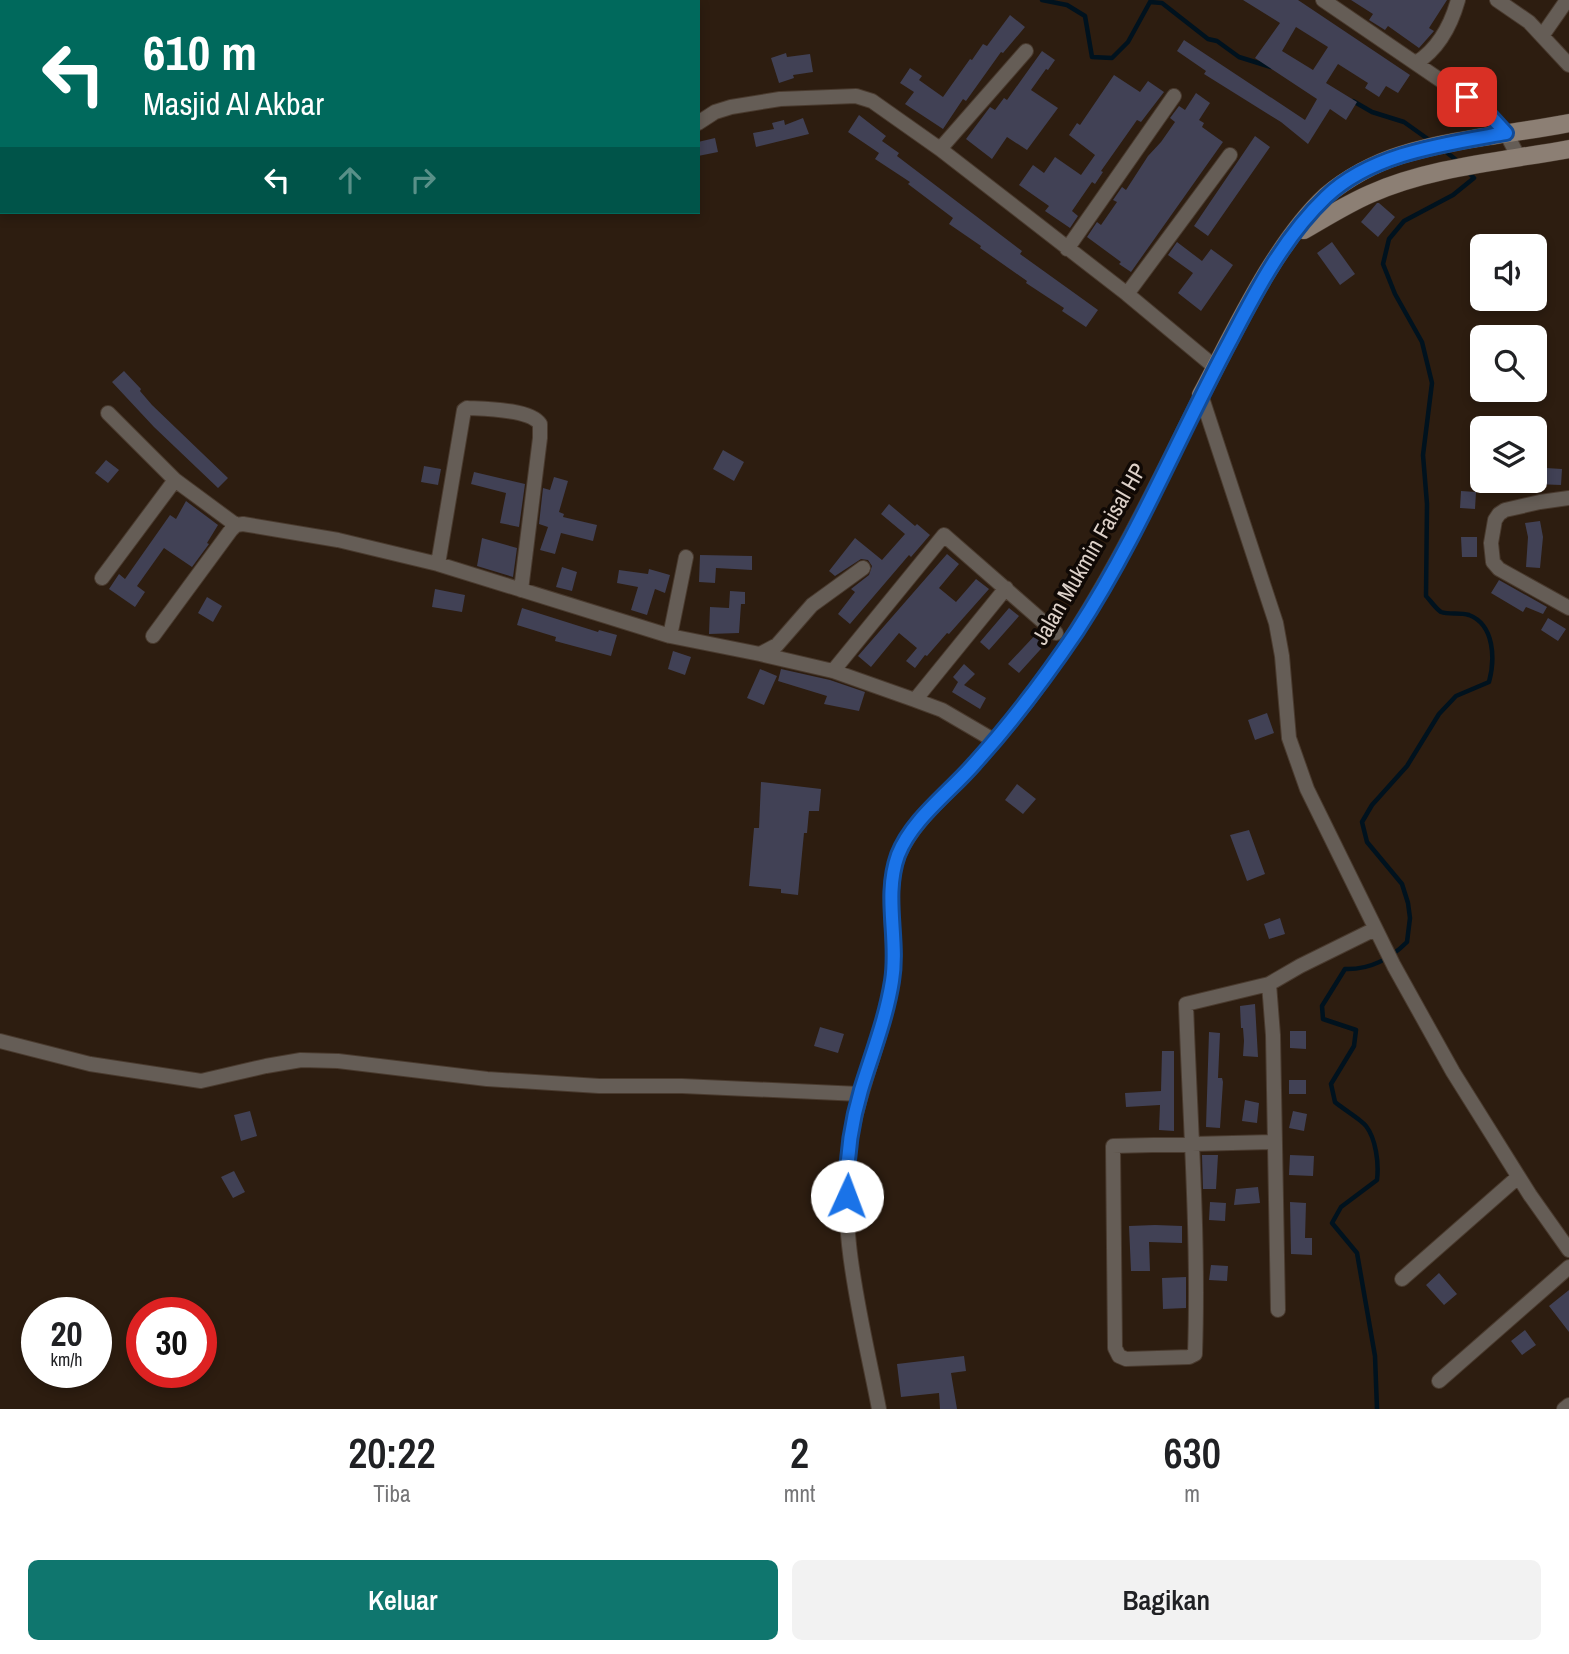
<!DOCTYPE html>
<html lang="id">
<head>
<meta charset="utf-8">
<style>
  body { margin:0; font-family:"Archivo Narrow",sans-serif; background:#f2f2f2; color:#202124; height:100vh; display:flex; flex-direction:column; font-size:26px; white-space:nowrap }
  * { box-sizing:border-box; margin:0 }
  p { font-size:23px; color:#757577 }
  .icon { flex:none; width:38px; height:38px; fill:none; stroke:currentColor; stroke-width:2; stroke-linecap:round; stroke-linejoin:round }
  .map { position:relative; height:1409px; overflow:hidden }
  .drawer { display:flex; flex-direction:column; background:#fff; flex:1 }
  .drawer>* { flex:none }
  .guide { position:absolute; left:0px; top:0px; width:700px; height:214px; box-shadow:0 4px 10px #0003; background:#00695c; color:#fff; overflow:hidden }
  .buttons { position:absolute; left:1470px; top:234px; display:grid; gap:14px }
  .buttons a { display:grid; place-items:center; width:77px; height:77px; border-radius:10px; background:#fff; box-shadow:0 4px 10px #0003; font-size:35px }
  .speed { position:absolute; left:21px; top:1297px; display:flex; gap:14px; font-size:35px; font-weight:700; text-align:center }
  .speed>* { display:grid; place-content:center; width:91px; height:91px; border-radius:50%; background:#fff; box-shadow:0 4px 10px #0003; line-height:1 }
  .speed small { font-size:18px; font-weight:400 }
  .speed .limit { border:10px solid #d22; background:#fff; color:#111 }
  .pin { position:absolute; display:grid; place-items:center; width:60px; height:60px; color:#fff; margin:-30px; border-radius:14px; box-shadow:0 4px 10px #0006 }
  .me { position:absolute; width:77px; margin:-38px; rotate:2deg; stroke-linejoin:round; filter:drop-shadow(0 0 5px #0008) }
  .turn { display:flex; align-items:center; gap:24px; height:147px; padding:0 28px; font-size:32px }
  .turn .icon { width:91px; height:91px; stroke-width:2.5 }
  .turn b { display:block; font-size:49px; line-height:60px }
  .lanes { display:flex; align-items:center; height:66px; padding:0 28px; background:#0003; justify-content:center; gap:35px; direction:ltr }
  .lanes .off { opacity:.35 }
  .eta { display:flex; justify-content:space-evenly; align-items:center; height:119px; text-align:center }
  .eta b { font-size:42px; font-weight:600; line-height:49px }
  .button { display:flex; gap:14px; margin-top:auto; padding:14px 28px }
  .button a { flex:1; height:80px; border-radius:10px; background:#0f766e; color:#fff; font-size:28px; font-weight:600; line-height:80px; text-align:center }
  .button a+a { background:#f2f2f2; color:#202124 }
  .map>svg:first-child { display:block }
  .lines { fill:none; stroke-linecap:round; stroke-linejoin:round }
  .stream { stroke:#00121e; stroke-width:4.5 }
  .building { fill:#414155; fill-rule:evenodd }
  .street-casing { stroke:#493a2e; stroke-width:16 }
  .secondary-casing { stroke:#493a2e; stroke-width:19 }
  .street { stroke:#655d56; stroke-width:14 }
  .secondary { stroke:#8c7f74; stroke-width:18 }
  .route-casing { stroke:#114b97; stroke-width:18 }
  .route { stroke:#1a73e8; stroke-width:12 }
  .labels { text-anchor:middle; stroke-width:7; stroke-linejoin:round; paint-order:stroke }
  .street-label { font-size:23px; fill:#ddd1c9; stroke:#100905 }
</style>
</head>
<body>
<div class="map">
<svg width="1569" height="1409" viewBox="0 0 1569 1409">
  <rect width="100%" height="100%" fill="#2d1d10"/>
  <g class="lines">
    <path class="stream" d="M106,0v2
      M1042,0l25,5 18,11 7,41 20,1 16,-16 22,-40 12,1 46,36 9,2 22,16 32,10
      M275,2h4
      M328,2v-2
      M1353,101l19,11 32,10 28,20
      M1445,151l15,12
      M1377,1409l-2,-53 -18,-103 -25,-30 9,-16 36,-27c2,-17 -1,-41 -11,-54 -4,-6 -23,-17 -31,-24l-4,-18 23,-38 2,-16 -33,-11 -1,-13 23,-37c25,1 45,-10 62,-27l3,-24 -2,-15 -6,-19 -35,-42 -5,-20 10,-17 35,-39 32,-52 17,-18 33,-14c6,-22 6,-57 -20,-67 -9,-3 -20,0 -28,-3 -5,-3 -11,-12 -15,-16l1,-92 -4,-49 9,-72 -10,-41 -27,-48 -12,-30 6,-25 15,-18 49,-26 21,-17 -6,-6"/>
  </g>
  <path class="building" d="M1243,0h55l112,75 -12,18 -12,-7 -7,11 -14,-9 3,-5 -30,-19 -12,19 31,19 -11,18 -16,-11 -22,35 -27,-22 -77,-48 2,-3 -29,-20 7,-11 121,80 12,-21 -62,-41 25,-35zM1296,27l32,20 -15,23 -31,-19z
    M1351,0h96l-18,28 5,3 -15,17 -31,-22 -3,4 -16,-10 4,-6z
    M1010,15l15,12 -22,26 -2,-1 -35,49 -3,-2 -20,30 -38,-25 9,-12 -14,-9 10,-15 12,8 -3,4 24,17 27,-38 2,1 11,-16 4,2z
    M1042,51l13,9 -7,10 -2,-1 -15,21 27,18 -31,42 -20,-13 -15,22 -26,-20 24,-32 5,3 9,-12 3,2z
    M786,53l1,4 23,-3 3,18 -20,3 1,3 -15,5 -8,-25z
    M1114,75l26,17 8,-11 16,11 -23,30 -4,-2 -36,51 2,1 -8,12 -3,-2 -20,29 6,5 -8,12 -25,-17 4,-5 -30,-21 14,-20 11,8 11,-16 26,18 14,-20 -26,-20 8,-12 3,2z
    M1196,93l14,10 -11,17 5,3 -2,4 21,15 -92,130 -12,-8 2,-2 -34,-25 10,-15 4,3 16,-23 -4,-2 9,-13 4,3 22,-34 13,-14 14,-20 -5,-4 9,-12 6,4z
    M859,115l27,21 -4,5 17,12 -2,3 125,95 -2,3 78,56 -12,17 -24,-16 2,-3 -38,-25 1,-2 -47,-33 1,-2 -32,-22 4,-6 -45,-34 2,-2 -35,-23 4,-6 -31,-21z
    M803,118l6,16 -53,13 -3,-14 21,-4 -2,-6 12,-3 1,5z
    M1255,136l15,11 -62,89 -14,-10z
    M715,138l3,14 -20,4v-14z
    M1377,203h2l16,14 -17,20 -17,-15z
    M1177,242l25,19 9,-12 22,16 -32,46 -23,-18 15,-20 -25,-18z
    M1332,242l23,32 -15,11 -23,-32z
    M124,371l17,18 -1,2 12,14 76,73 -10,10 -64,-61 -42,-45z
    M723,450l21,12 -10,19 -21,-12z
    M106,460l13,10 -11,13 -13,-10z
    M424,466l17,3 -3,16 -17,-3z
    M1546,468l16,1 -1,16 -26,-1v-12h11z
    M474,472l51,12 -6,43 -19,-4 6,-30 -35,-9z
    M554,477l14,4 -9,31 5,2 -1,3 34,8 -4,16 -32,-8 -6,21 -15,-4 8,-23 -9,-3 4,-36 7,2z
    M1461,491l15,1 -1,17 -15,-1z
    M186,501l32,24 -11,18 2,1 -17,23 -28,-19 -27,38 8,6 -10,15 -26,-18 10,-15 6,5 45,-64 6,4z
    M889,504l26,22 2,-2 13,11 -19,22 -2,-2 -59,69 -12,-10 17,-22 -4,-3 18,-14 3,-9 -4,-6 -7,-1 -26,17 -6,-5 26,-33 27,22 23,-26 -24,-20z
    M1540,521l3,16 -3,31 -14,-1 2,-30 -3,-14z
    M1461,537h16v20h-15z
    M482,538l35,10 -4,29 -36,-11z
    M947,554l12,10 -20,24 17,14 20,-23 13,10 -40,45 -2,-1 -20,23 -2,-1 -10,13 -9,-7 11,-13 -18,-15 -28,34 -13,-11z
    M700,555l52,1v14l-36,-2 -1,15 -16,-1z
    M562,567l15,5 -5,19 -16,-4z
    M649,569l21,6 -5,18 -10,-4 -8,26 -16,-5 7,-23 -21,-4 2,-13 29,4z
    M1499,580l48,27 -4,7 -17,-7 -3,5 -32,-19z
    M435,589l30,6 -3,17 -30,-5z
    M730,591l15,1v12h-4l-2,29 -30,1 1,-27 19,1z
    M207,597l15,9 -9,16 -15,-9z
    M522,608l76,24 1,-2 18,5 -6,21 -56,-15 1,-4 -39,-12z
    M1009,608l10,8 -30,34 -9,-8z
    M1548,618l18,11 -8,12 -17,-11z
    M1039,631l10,9 -30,33 -11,-9z
    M673,651l18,6 -6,18 -17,-6z
    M964,664l11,10 -11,11 22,13 -6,11 -28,-17 6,-10 -5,-5z
    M760,669l17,7 -13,29 -17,-7z
    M781,669l49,11 35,12 -6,19 -35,-7 3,-8 -49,-15z
    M1267,713l7,20 -19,7 -7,-20z
    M761,782l60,7 -2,22h-10l-2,22h-3l-6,62 -17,-2v-4l-32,-3 5,-58h5z
    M1017,784l19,15 -13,15 -18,-14z
    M1249,830l16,44 -18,7 -17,-46z
    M1280,918l5,16 -16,5 -5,-15z
    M1255,1004l3,53 -15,-1 1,-15 -1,-13h-2l-1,-22z
    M820,1027l24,7 -6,19 -24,-7z
    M1290,1031h16v18l-16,-1z
    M1209,1032l11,1 -2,45h4l1,4 -3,46 -14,-1z
    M1162,1051h12v80l-15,-1 1,-25 -34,2 -1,-14 36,-2z
    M1289,1080h17v14h-17z
    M1245,1100l14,3 -2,20 -15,-2z
    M250,1111l7,25 -16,5 -7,-26z
    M1293,1111l14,3 -3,17 -15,-3z
    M1202,1155h16l-2,34h-13z
    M1290,1155l24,1 -1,20 -24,-1z
    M234,1171l11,21 -12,6 -12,-21z
    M1258,1187l2,16 -26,2 2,-16z
    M1210,1202l16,1 -1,18 -16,-1z
    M1290,1202l16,1 -1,35h7v17l-21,-1z
    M1155,1225l27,1v17l-33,-1 1,29h-19l-2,-45z
    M1211,1265l17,1 -1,15 -18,-1z
    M1439,1273l18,21 -13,11 -18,-20z
    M1186,1277v31l-23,1 -1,-31z
    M1569,1290v42l-20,-26z
    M1525,1330l11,15 -14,10 -11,-14z
    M964,1356l2,15 -15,2 6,36h-17l-1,-16 -38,4 -4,-33z"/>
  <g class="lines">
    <g class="street-casing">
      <path id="street" d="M552,0l1,2
        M602,0v2
        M1323,0l161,110 22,23 13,25
        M1497,0l32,22 40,43
        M1542,36l25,-36
        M1416,63c22,-14 35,-38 42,-63
        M698,123l17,-11 16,-5 49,-8 76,-3 16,5 68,48 187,145 89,74
        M940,149l86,-98
        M1067,249l107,-153
        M1127,294l103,-139
        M1201,395l75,228 6,33 7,82 18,51 87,177 59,106 77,123 39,55
        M108,413l67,67 61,45
        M1569,498l-29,4 -35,8 -6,4 -4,6 -4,23 2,19 6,7 70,39
        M438,564l26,-154 3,-2c18,1 63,1 73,16v14l-19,152
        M102,578l73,-98
        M153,636l78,-106 5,-5 7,-1 95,16 100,24 232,72 90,18 17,-9 35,-40 51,-37
        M670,636l16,-79
        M760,654l73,17 82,29 91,-112
        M833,671l111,-136 112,98
        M915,700l27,10 53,31
        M1269,984l4,51 5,275
        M0,1041l90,23 111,17 65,-15 35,-6 37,1 149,18 112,7h83l178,8
        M1274,1142l-161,4 2,202 4,8 7,3 63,-2 6,-3c4,-117 -5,-233 -9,-350l83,-20 31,-18 75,-37
        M1402,1279l116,-102
        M1439,1381l130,-114
        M879,1409c-17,-90 -45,-185 -27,-278 10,-51 33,-100 40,-152 6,-42 -11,-87 8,-127 14,-29 39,-51 61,-73 23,-25 45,-51 66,-77 71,-95 122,-201 174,-307
        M1564,1409l5,-4"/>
    </g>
    <g class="secondary-casing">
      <path id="secondary" d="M1304,230c21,-12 43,-26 66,-36 60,-27 134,-33 199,-45
        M1201,395c33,-62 74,-152 125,-199 21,-18 49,-33 75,-41 55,-17 112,-21 168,-32"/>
    </g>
    <use href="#street" class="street"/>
    <use href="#secondary" class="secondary"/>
  </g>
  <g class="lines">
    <g class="route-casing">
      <path id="route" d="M847,1196c-1,-36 4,-72 14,-106 11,-36 25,-71 31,-109 7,-42 -9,-84 6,-126 14,-36 52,-63 77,-92 37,-41 71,-86 102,-132 60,-92 101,-193 153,-290 26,-50 54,-104 96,-144 46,-44 119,-53 180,-64l-21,-23 -18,-13"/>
    </g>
    <use href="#route" class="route"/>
  </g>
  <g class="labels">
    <g class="street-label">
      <text transform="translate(1089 554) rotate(-60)" y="8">Jalan Mukmin Faisal HP</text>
    </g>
  </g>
</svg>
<div class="buttons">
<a><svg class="icon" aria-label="sound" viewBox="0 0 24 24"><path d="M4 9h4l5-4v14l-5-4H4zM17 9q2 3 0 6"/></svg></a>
<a><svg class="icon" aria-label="search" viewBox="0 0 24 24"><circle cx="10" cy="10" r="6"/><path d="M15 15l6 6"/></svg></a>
<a><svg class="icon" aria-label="layers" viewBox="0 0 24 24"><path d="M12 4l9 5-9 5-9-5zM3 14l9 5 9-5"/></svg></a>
</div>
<div class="speed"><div>20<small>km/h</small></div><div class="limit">30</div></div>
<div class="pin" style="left:1467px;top:97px;background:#d93025"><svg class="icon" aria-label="arrive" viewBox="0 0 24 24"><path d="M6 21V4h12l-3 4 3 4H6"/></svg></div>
<svg class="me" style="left:847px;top:1196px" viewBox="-20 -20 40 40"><circle r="19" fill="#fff"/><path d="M0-13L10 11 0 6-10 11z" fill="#1a73e8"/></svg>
<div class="guide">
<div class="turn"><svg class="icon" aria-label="left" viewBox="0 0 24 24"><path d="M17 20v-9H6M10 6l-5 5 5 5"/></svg><div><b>610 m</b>Masjid Al Akbar</div></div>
<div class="lanes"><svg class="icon" aria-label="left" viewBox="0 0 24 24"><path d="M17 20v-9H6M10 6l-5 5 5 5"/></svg><svg class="icon off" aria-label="ahead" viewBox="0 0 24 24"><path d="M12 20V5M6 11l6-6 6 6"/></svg><svg class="icon off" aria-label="right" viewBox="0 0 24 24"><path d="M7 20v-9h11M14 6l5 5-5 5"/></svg></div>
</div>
</div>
<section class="drawer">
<div class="eta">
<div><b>20:22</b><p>Tiba</p></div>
<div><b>2</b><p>mnt</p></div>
<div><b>630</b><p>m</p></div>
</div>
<div class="button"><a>Keluar</a><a>Bagikan</a></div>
</section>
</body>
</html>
